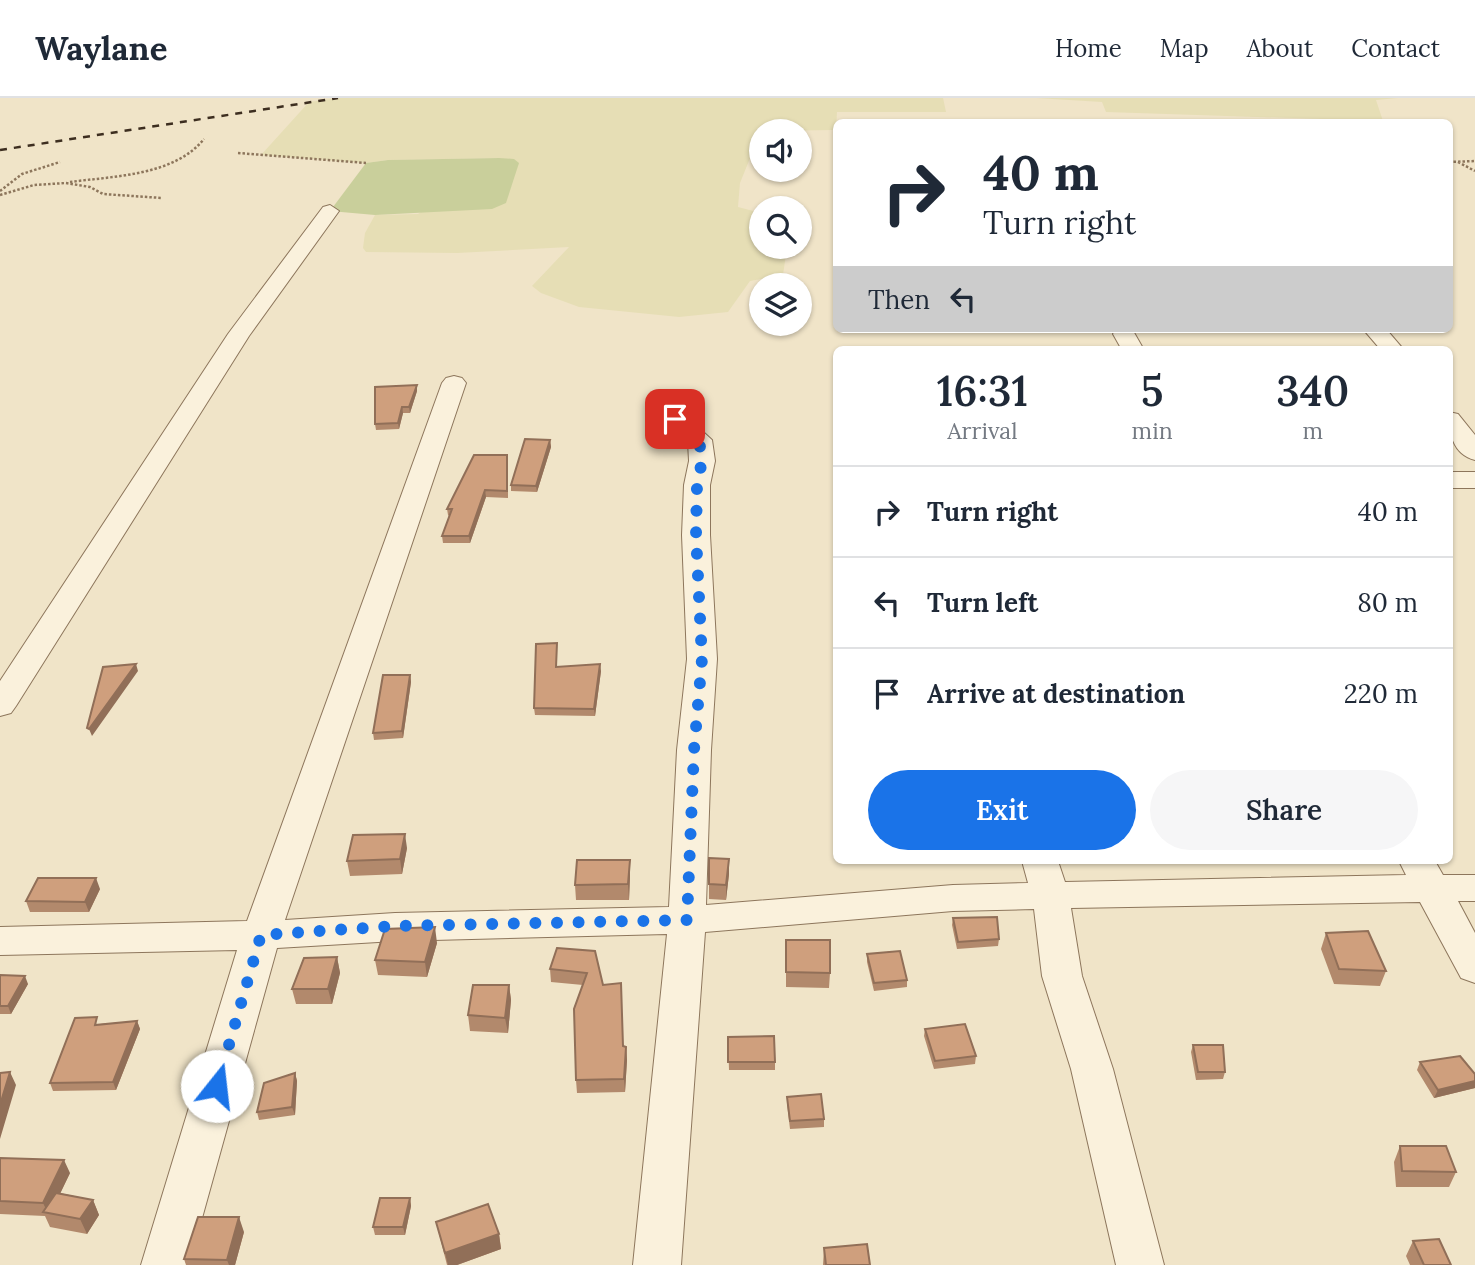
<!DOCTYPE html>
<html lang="en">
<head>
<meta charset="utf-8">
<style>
  body { margin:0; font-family:Lora,serif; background:#f6f6f7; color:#1f2937; height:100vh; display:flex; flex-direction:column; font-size:26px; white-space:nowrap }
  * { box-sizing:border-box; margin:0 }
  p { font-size:23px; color:#747a83 }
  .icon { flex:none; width:38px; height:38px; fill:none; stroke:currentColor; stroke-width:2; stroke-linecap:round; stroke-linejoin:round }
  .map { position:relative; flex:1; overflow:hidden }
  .side { position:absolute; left:833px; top:248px; width:620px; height:518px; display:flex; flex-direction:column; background:#fff; border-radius:10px; box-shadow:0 2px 5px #0004 }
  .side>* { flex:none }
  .guide { position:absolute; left:833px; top:21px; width:620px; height:214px; border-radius:10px; box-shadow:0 2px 5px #0004; background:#fff; color:#1f2937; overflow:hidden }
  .buttons { position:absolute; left:749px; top:21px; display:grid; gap:14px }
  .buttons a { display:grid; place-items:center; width:63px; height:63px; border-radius:50%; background:#fff; box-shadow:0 2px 5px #0004; font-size:35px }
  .pin { position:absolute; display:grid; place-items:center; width:60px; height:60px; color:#fff; margin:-30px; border-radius:14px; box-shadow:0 4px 10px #0006 }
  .me { position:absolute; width:77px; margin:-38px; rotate:16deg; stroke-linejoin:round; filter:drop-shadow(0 0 5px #0008) }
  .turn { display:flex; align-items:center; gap:24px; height:147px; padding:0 35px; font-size:32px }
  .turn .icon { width:91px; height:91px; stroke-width:2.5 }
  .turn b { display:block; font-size:49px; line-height:60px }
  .then { display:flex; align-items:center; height:66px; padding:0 35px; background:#0003; gap:14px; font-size:26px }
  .eta { display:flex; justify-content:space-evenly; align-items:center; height:119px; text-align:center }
  .eta b { font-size:42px; font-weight:600; line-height:49px }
  .action { display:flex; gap:14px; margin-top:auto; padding:14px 35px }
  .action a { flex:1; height:80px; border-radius:42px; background:#1a73e8; color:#fff; font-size:28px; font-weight:600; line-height:80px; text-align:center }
  .action a+a { background:#f6f6f7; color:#1f2937 }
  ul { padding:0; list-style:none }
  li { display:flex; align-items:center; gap:21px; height:91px; padding:0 35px; border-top:2px solid #e0e1e3 }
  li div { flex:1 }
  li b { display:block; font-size:26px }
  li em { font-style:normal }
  header { display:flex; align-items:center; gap:42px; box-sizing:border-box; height:98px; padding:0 35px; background:#fff; border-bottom:2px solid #e0e1e3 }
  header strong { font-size:33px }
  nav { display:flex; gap:38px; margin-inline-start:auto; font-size:24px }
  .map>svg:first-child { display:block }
  .farmland { fill:#e6deb5 }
  .green { fill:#c9cf9b }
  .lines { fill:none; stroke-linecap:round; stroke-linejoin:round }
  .minor-casing { stroke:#8d765c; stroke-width:2 }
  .path { stroke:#8d765c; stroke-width:2.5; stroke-dasharray:2.5 2; stroke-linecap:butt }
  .minor { fill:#faf1dc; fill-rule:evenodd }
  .rail { stroke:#3d2e20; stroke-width:2.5; stroke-dasharray:7 7; stroke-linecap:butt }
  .wall { fill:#b2896c }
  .shaded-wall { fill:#916f58 }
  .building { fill:#cf9f7d; stroke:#916f58; stroke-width:2 }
  .route { stroke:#1a73e8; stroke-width:12; stroke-dasharray:0 21.6 }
</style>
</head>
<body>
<header>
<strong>Waylane</strong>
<nav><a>Home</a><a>Map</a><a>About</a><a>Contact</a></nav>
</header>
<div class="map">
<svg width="1475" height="1167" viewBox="0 0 1475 1167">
  <rect width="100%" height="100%" fill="#f0e4c8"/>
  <path class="farmland" d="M338,0h605l3,14h-109l-1,18 -75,1 -21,52 -2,24 23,6v34h26l-4,28 -33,6 -22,31 -49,5 -100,-10 -38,-14 -9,-7 37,-39 -112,6 -91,-1 -3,-4 2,-15 10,-18 43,-1 81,-56 -111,2 -22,3 -105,-8 48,-53z
    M1036,0h362l-22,2 7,21 -277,-9 -4,-10z"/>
  <path class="green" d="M499,60l15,1 5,4 -13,40 -14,6 -117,6 -45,-4 36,-48 22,-3z"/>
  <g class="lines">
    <g class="minor-casing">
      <path id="minor" d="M330,107l9,6 -90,125 -233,370 -5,7 -11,3v-35l228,-347 95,-127z
        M1116,231h16l12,21h-22l-9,-16z
        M1363,231h23l18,21h-23z
        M454,278l8,2 4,5 -181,537 110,-7 274,-6 8,-157 10,-91 -5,-124 2,-50 5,-24 -1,-19 -25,-23 -2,-20 4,-5h16l4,5 2,18 25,23 3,21 -5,24v50l7,124 -6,91 -5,155 247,-20 75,-2 -6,-22h36l7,21 341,-7 -7,-14h36l8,14h32v26h-17l17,32v50l-14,-5 -41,-76 -349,6 11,68 31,93 51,196h-48l-45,-196 -29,-93 -8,-67 -81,2 -248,21 -24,333h-48l34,-331 -272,7 -118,7 -88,317h-48l96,-315 -237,5v-28l247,-6 195,-538 4,-5z
        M1449,314l9,2 17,21v25c-23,-6 -26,-28 -26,-48z
        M1449,374h26v16h-26z"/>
    </g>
    <path class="path" d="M238,55l128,10
      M1449,64l26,-1
      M1458,64l17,9
      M70,84c44,-6 104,-6 134,-43
      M0,93l22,-17 38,-12
      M0,97l34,-10 32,-2 24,4 13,7 59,4"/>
    <use href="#minor" class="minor"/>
    <path class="rail" d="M0,52l338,-52"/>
  </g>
  <path class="wall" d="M417,287v6l-7,22h-7l-4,16 -23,1 -1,-6z
    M550,342l1,7 -14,45 -26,-1v-6z
    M508,363v37l-22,-1 -16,46h-27l-1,-7 7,-20 -1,-1 -1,-6z
    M557,552v17l44,4 -6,45 -60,-1 -1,-7z
    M410,577l1,7 -8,56 -29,2 -1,-7z
    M407,750l-5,26 -52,2 -3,-15z
    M630,762v15l-1,25h-53l-1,-15z
    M729,776l-3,26 -17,-1v-15z
    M100,791l-11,23h-59l-4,-11z
    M953,820l46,21 -1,7 -41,3 -5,-24z
    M1326,835l60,38 -6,15 -46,-2 -13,-35z
    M786,842l44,33 -1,15 -43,-1z
    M437,845l-10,34 -49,-2 -3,-15z
    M557,850l46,37 21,62h2l1,13 -2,32 -48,1 -1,-13 7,-95 -32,-3 -1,-13z
    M867,856l40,26v7l-33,4 -7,-29z
    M337,859l3,16 -8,31h-36l-4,-15z
    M0,877l28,9 -17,30h-11z
    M509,887l2,15 -3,33 -38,-2 -2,-16z
    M137,923l3,8 -24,61 -63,1 -3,-8 50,-59z
    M925,931l51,27 -1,8 -41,5 -10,-33z
    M728,939l47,25v8h-46z
    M1193,947l32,27 -2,7 -27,1 -5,-28z
    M1420,964l55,12v14l-41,10 -17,-28z
    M295,975l2,8 -2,34 -36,5 -2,-8z
    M787,999l37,22v8l-34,2 -3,-25z
    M1400,1048l56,26 -7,15h-53l-2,-25z
    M70,1075l-10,20 33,7 6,15 -12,19 -37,-7 -5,-11 -45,-2v-13z
    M410,1100l1,8 -6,29h-30l-2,-8z
    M436,1124l63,12 2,15 -44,16h-10z
    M244,1134l-9,33h-49l-2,-6z
    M1413,1143l38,24h-41l-4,-9z
    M824,1150l46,17h-47z"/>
  <path class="shaded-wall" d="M417,287v6l-7,22 -1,-6z
    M402,309l1,6 -4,16 -1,-6z
    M550,342l1,7 -14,45 -1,-6z
    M485,392l1,7 -16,46 -1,-7z
    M136,566l2,7 -46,65 -3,-7z
    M600,566l1,7 -6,45 -1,-7z
    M410,577l1,7 -8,56 -1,-7z
    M405,736l2,14 -5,26 -2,-15z
    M729,761v15l-3,26v-15z
    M630,762v15l-1,25 -1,-16z
    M96,780l4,11 -11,23 -4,-10z
    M435,829l2,16 -10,34 -2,-15z
    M337,859l3,16 -8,31 -4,-15z
    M25,878l3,8 -17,30 -3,-8z
    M509,887l2,15 -3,33 -3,-15z
    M137,923l3,8 -24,61 -3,-8z
    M626,949l1,13 -2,32 -1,-13z
    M10,974l6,13 -16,54v-34z
    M295,975l2,8 -2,34 -3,-8z
    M1475,983v7l-41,10 4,-8z
    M64,1062l6,13 -19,40h-3l-5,-10z
    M410,1100l1,8 -6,29 -2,-8z
    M93,1102l6,15 -12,19 -7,-15z
    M239,1119l5,15 -9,33h-6l-2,-5z
    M499,1136l2,15 -44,16h-9l-3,-12z"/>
  <path class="building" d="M417,287l-8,22h-7l-4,16 -23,1v-37z
    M525,341l25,1 -14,46 -25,-1z
    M474,357h33v36l-22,-1 -16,46h-27l10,-27h-5z
    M557,545l-1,24 44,-3 -6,45 -60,-1 2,-64z
    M136,566l-47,65 -2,-1 16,-61z
    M383,577h27l-8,56 -29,2z
    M405,736l-5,25 -53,2 6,-26z
    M709,760l20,1 -3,26 -17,-1z
    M577,762h53l-2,24 -53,1z
    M38,780h58l-11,24 -59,-1z
    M997,819l2,22 -41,3 -5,-24z
    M435,829l-10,35 -50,-2 10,-31z
    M1368,833l18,40 -47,-2 -13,-36z
    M786,842h44v33l-44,-1z
    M557,850l38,3 8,34 18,-2 2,63 3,1 -2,32 -48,1 -2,-71 13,-36 -37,-4z
    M900,853l7,29 -33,3 -7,-29z
    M337,859l-9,32h-36l12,-31z
    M0,877l25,1 -17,30h-8z
    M473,887h36l-4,33 -37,-3z
    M97,919l-2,8 42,-4 -24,61 -63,1 25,-65z
    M965,926l11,32 -41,5 -10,-32z
    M774,938l1,26h-47v-25z
    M1193,947h30l2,27h-27z
    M1460,958l15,18v7l-37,9 -18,-28z
    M10,974l-10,33v-32z
    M295,975l-3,34 -35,5 7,-29z
    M821,996l3,25 -34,2 -3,-24z
    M1400,1048h46l10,26 -54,-1z
    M0,1060l64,2 -21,43 -43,-2z
    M56,1095l37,7 -13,19 -37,-7z
    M380,1100h30l-7,29h-30z
    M488,1106l11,30 -54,19 -9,-31z
    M198,1119h41l-12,43 -43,-1z
    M1439,1141l12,26h-27l-11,-24z
    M867,1146l3,21h-44l-2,-17z"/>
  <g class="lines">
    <path class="route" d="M217,988l44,-151 134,-9 292,-6 7,-170 8,-91 -6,-124 1,-50 5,-24 -3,-21 -24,-21"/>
  </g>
</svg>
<div class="buttons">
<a><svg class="icon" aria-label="sound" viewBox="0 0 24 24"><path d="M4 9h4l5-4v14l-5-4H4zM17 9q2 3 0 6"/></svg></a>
<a><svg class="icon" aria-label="search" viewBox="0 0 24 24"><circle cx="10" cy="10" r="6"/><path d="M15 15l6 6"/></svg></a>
<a><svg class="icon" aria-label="layers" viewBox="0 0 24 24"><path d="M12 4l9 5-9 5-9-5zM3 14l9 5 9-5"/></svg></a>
</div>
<div class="pin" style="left:675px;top:321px;background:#d93025"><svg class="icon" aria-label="arrive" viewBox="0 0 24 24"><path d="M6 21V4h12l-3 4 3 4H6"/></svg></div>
<svg class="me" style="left:217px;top:988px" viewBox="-20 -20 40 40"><circle r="19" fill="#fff"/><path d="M0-13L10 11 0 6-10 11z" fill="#1a73e8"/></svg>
<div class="guide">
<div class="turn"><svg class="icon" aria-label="right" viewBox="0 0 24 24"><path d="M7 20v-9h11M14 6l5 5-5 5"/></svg><div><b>40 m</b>Turn right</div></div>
<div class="then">Then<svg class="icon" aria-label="left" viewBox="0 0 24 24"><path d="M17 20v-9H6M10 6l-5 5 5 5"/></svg></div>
</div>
<section class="side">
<div class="eta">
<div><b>16:31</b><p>Arrival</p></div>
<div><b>5</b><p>min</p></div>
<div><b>340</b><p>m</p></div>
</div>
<ul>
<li><svg class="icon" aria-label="right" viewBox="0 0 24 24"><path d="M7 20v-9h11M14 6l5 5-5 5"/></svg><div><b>Turn right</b></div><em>40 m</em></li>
<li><svg class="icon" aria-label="left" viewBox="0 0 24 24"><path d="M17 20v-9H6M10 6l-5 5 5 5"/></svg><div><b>Turn left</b></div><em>80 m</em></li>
<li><svg class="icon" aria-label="arrive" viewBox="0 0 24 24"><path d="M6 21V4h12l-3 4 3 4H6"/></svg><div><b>Arrive at destination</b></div><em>220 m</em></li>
</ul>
<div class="action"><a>Exit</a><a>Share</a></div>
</section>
</div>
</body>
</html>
